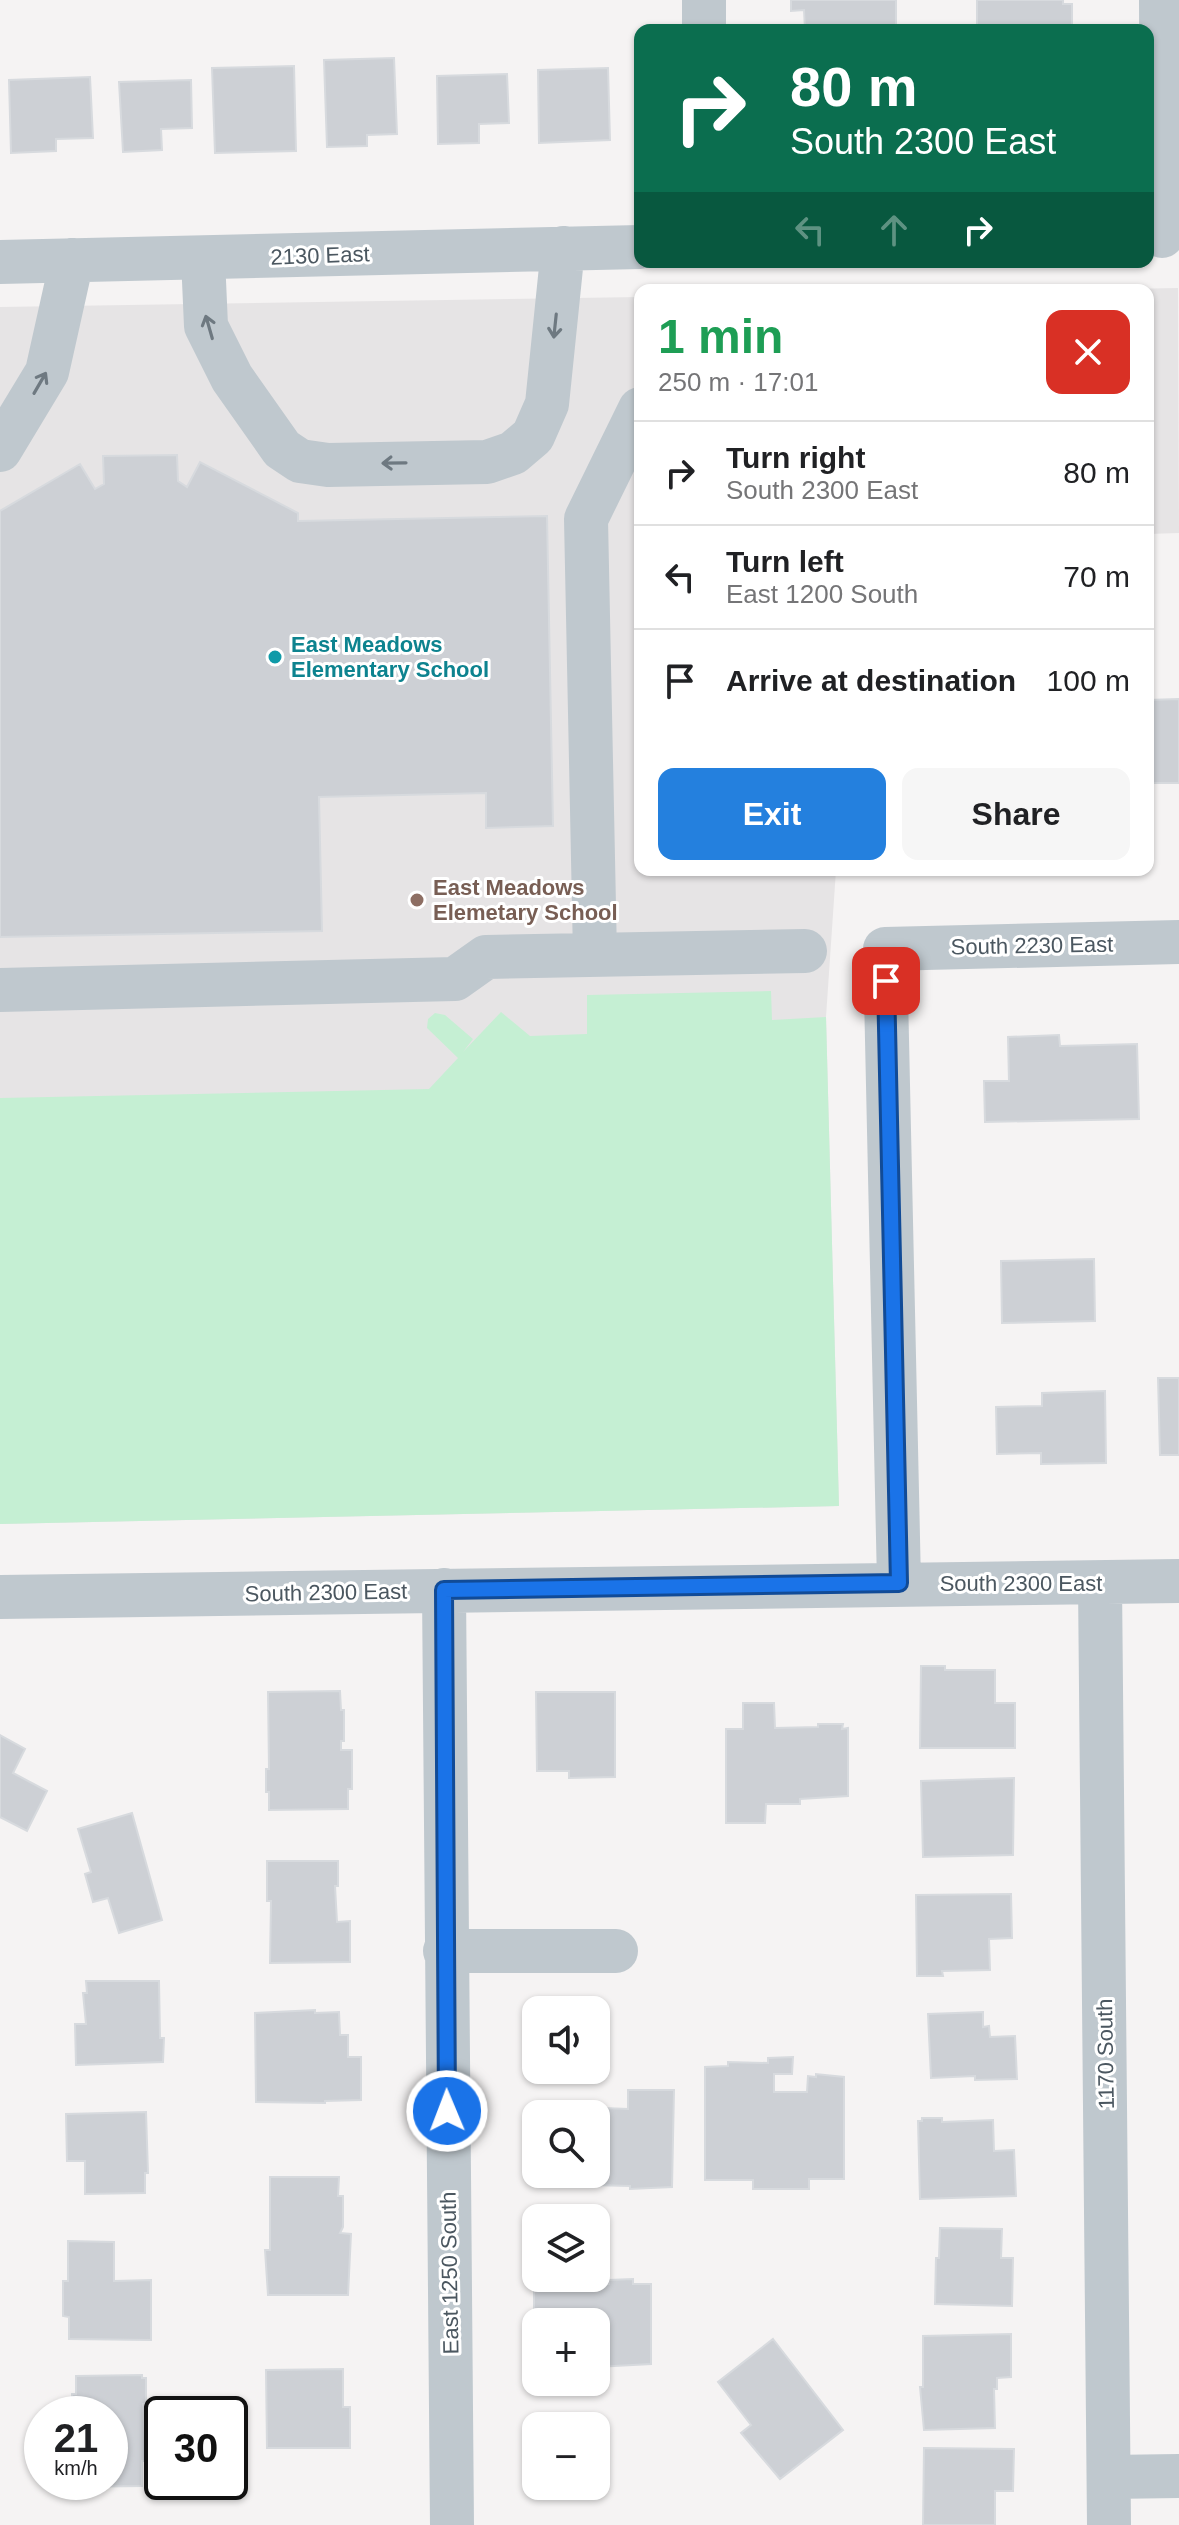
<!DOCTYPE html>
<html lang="en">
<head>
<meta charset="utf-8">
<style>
  body { margin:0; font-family:Arial,sans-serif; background:#f6f6f6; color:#202124; height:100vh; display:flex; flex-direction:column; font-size:30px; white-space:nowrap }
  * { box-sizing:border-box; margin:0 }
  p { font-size:26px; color:#757577 }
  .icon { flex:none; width:44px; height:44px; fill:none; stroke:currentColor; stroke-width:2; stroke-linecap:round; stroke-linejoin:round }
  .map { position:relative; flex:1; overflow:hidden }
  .panel { position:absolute; left:634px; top:284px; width:520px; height:592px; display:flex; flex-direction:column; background:#fff; border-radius:16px; box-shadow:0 2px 6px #0004 }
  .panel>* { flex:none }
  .top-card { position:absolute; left:634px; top:24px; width:520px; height:244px; border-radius:16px; box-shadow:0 2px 6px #0004; background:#0b6e4f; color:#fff; overflow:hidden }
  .fabs { position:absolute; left:522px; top:1996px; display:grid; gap:16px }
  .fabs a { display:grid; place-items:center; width:88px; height:88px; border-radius:16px; background:#fff; box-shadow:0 2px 6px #0004; font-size:40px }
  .speed { position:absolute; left:24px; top:2396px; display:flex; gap:16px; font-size:40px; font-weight:700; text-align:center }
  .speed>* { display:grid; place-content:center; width:104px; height:104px; border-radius:50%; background:#fff; box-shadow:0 2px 6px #0004; line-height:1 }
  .speed small { font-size:20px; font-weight:400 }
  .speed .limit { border:4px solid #111; border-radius:12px; background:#fff; color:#111 }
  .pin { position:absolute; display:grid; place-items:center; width:68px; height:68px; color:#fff; margin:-34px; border-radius:16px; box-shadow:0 4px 12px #0006 }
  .me { position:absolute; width:88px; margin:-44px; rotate:359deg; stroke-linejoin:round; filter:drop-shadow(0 0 6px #0008) }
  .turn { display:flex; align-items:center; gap:28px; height:168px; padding:0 24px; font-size:36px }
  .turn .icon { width:104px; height:104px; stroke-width:2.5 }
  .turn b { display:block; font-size:56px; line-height:68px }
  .lanes { display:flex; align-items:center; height:76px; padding:0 24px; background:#0003; justify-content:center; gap:40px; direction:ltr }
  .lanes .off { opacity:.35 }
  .round { display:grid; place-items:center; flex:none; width:84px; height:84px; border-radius:16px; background:#f6f6f6 }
  .summary { display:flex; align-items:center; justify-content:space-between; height:136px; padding:0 24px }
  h1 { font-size:48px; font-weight:800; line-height:60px; color:#1e9e55 }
  .action { display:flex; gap:16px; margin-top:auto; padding:16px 24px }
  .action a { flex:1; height:92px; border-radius:16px; background:#2480de; color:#fff; font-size:32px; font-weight:800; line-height:92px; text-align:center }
  .action a+a { background:#f6f6f6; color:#202124 }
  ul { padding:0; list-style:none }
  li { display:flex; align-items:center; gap:24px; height:104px; padding:0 24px; border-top:2px solid #e0e0e0 }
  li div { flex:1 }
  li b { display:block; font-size:30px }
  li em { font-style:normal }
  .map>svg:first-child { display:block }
  .education { fill:#e6e4e5 }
  .green { fill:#c5efd3 }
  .building { fill:#cdd0d5; stroke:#d7dade; stroke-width:2 }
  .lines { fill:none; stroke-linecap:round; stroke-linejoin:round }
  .minor { stroke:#bfc8ce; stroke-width:44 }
  .oneway { stroke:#6e7981 }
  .route-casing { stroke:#114b97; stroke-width:20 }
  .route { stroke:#1a73e8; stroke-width:14 }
  .culture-dot { fill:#0f9aa8; stroke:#fff; stroke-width:3 }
  .education-dot { fill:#8d6e63; stroke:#fff; stroke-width:3 }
  .labels { text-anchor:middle; stroke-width:6; stroke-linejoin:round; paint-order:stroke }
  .street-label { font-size:22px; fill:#4b5760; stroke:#fff }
  .culture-label { font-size:22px; font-weight:bold; fill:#0d838f; stroke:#fff; text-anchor:start }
  .education-label { font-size:22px; font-weight:bold; fill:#785e54; stroke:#fff; text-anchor:start }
</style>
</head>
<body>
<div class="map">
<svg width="1179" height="2525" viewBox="0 0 1179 2525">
  <rect width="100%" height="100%" fill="#f5f3f3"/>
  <path class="education" d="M1178,288l1,245 -31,1v-244h-78z
    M640,297v573h196l-10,147 13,489 -839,18v-1217z"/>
  <path class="green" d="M771,991l1,29 54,-3 13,489 -839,18v-426l429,-9 29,-31 -31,-30 1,-9 7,-6 10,2 28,24 -10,13 38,-40 29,24 57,-2v-39z"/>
  <path class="building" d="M791,0h105v30h-91l-1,-20 -13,1z
    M977,0h86v4h9v26h-95z
    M394,58l3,76 -30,1v11l-40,1 -3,-87z
    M294,66l2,85 -81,2 -3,-85z
    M608,68l2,72 -71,3 -1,-73z
    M507,74l2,49 -30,1v19l-41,1 -1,-68z
    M90,77l3,61 -37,1v12l-45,2 -2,-73z
    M191,80l1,48 -31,1 1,21 -39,2 -4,-70z
    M177,455l1,26 9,6 13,-25 98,51v8l249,-5 6,310 -67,2v-35l-167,4 3,134 -322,6v-426l80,-47 15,25 9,-5 -1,-28z
    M1179,699v84h-31v-83z
    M1059,1035l1,11 77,-2 2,75 -154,3 -1,-41h25l-1,-44z
    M1094,1259l1,62 -93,2 -1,-62z
    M1158,1378h21v77h-19z
    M1105,1391l1,72 -65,1v-11l-44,1 -1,-47 46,-1v-13z
    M921,1666h24v4h50v33h20v45h-95z
    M340,1691l1,19h3v31h-3v9h11v39h-4v20l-79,1v-18h-3v-23h3l-1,-77z
    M536,1692h79v85l-46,1v-7h-32z
    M743,1703h31l1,25 43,-1v-3h25l-1,5 6,-1v68l-48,3v5h-34l-1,19h-39v-94h17z
    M0,1735l25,14 -12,24 34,18 -20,40 -27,-14z
    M1014,1778l-1,77 -90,2 -2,-76z
    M132,1813l30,107 -43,13 -11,-35 -15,4 -8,-28 6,-2 -13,-43z
    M267,1861h71v25h-3l2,36 13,-1v41l-80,1 1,-62h-4z
    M1011,1894l1,44 -23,1 1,31 -48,1 1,5h-26l-1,-81z
    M86,1981h73l1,57h4l-1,24 -87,3 -1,-41h11l-3,-31h4z
    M315,2010v3l24,-1 1,23h8v22h13v43l-36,1v2l-69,-1 -1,-89z
    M983,2012v15l6,-1 1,11 25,-1 2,43 -42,1v-4l-44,2 -3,-64z
    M793,2057l-1,17h-18v18h33l1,-16 8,1v-3l28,3v102h-35v10h-56v-9h-48v-113l23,-1v-4l40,1v-5z
    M628,2090h46l-2,97 -42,2v-3l-79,-2v-10h45v-59h8v-7l24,1z
    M146,2112l2,61h-3v20l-60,1v-33h-18l-1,-47z
    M922,2118h20v4l51,-2 1,31 20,-1 2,46 -96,3 -2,-78h4z
    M270,2177h69l-1,19h5v31l-3,6 11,1 -3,61h-80l-3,-45h5z
    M940,2228l62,1 -1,29h12l-1,48 -77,-2 1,-46h3z
    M68,2241l46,1v39l37,-1v60l-82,-1v-22l-6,-1v-35h5z
    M633,2279v5h18v80l-55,3v-45h-60l-2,35v-73h75v-4z
    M1011,2334v43l-14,1v11h-3l1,39 -71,2 -4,-43h3v-51z
    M773,2339l70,91 -63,49 -39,-46 10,-8 -33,-43z
    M343,2369v38h7v41h-83l-1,-78z
    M142,2375v3h4v26h-3l3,57h-4v25l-76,1v-5h44v-68h-37l-1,-20h4v-18z
    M924,2448l90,1 -1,42h-18v34h-72z"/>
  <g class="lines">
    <path class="minor" d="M704,0v30
      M1161,0l1,236
      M203,258l3,68 26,52 50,71 18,12 28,4 159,-3 26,-9 20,-17 14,-32 16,-156
      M0,262l640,-15
      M0,450l47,-78 25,-112
      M595,955l-9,-436 54,-110
      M0,990l455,-11 31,-22 319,-6
      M899,1583l-14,-634 294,-7
      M1100,1583l9,942
      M444,1590l8,935
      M0,1597l1179,-16
      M445,1951h171
      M1109,2477l70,-1"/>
  </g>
  <defs><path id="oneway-shaft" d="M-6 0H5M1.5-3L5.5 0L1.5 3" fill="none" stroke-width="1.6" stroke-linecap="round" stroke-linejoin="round" transform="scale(2)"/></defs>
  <g class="oneway">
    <use href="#oneway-shaft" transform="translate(555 326) rotate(96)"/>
    <use href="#oneway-shaft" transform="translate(209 327) rotate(-106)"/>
    <use href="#oneway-shaft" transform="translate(40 383) rotate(-60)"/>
    <use href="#oneway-shaft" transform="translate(394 463) rotate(179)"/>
  </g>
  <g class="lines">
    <g class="route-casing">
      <path id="route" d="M447,2111l-3,-521 455,-7 -13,-602"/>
    </g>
    <use href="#route" class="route"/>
  </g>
  <circle class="culture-dot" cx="275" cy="657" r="8"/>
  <circle class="education-dot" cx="417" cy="900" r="8"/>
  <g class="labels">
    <g class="street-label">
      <text transform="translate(320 255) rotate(-2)" y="8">2130 East</text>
      <text transform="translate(1032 945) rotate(-1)" y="8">South 2230 East</text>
      <text x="1021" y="1591">South 2300 East</text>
      <text transform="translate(326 1592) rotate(-1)" y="8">South 2300 East</text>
      <text transform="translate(1105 2054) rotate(-91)" y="8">1170 South</text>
      <text transform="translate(449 2273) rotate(-91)" y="8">East 1250 South</text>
    </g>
    <g class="culture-label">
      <text x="291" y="652">East Meadows<tspan x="291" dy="25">Elementary School</tspan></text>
    </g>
    <g class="education-label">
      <text x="433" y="895">East Meadows<tspan x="433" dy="25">Elemetary School</tspan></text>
    </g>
  </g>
</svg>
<div class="fabs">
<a><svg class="icon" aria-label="sound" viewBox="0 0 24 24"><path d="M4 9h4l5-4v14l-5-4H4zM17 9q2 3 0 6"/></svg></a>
<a><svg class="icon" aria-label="search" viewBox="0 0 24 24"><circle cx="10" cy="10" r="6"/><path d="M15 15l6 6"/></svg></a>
<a><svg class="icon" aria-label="layers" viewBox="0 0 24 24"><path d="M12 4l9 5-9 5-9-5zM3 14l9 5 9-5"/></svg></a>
<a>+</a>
<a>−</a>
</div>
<div class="speed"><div>21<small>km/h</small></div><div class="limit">30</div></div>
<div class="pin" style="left:886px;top:981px;background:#d93025"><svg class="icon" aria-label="arrive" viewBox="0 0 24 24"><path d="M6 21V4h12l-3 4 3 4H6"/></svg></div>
<svg class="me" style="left:447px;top:2111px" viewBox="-20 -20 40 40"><circle r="17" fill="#1a73e8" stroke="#fff" stroke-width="3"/><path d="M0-11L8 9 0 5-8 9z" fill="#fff"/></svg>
<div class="top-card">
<div class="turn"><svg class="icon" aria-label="right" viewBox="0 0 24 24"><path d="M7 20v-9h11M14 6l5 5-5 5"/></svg><div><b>80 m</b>South 2300 East</div></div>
<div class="lanes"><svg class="icon off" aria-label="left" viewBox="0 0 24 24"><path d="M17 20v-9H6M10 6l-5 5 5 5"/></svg><svg class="icon off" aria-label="ahead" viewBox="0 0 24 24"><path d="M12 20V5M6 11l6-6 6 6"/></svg><svg class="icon" aria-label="right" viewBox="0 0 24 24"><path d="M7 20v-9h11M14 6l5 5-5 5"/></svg></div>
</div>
<section class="panel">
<div class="summary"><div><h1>1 min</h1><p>250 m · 17:01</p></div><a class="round" style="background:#d93025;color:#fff"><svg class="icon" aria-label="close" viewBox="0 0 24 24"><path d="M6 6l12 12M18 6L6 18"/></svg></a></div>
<ul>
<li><svg class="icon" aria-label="right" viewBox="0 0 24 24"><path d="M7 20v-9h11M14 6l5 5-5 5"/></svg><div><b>Turn right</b><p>South 2300 East</p></div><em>80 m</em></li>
<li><svg class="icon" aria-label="left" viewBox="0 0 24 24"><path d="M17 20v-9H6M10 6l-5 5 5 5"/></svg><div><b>Turn left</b><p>East 1200 South</p></div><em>70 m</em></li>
<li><svg class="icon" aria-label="arrive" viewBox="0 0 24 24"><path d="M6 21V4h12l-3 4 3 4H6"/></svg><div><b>Arrive at destination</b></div><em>100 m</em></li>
</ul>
<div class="action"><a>Exit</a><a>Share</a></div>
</section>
</div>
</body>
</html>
